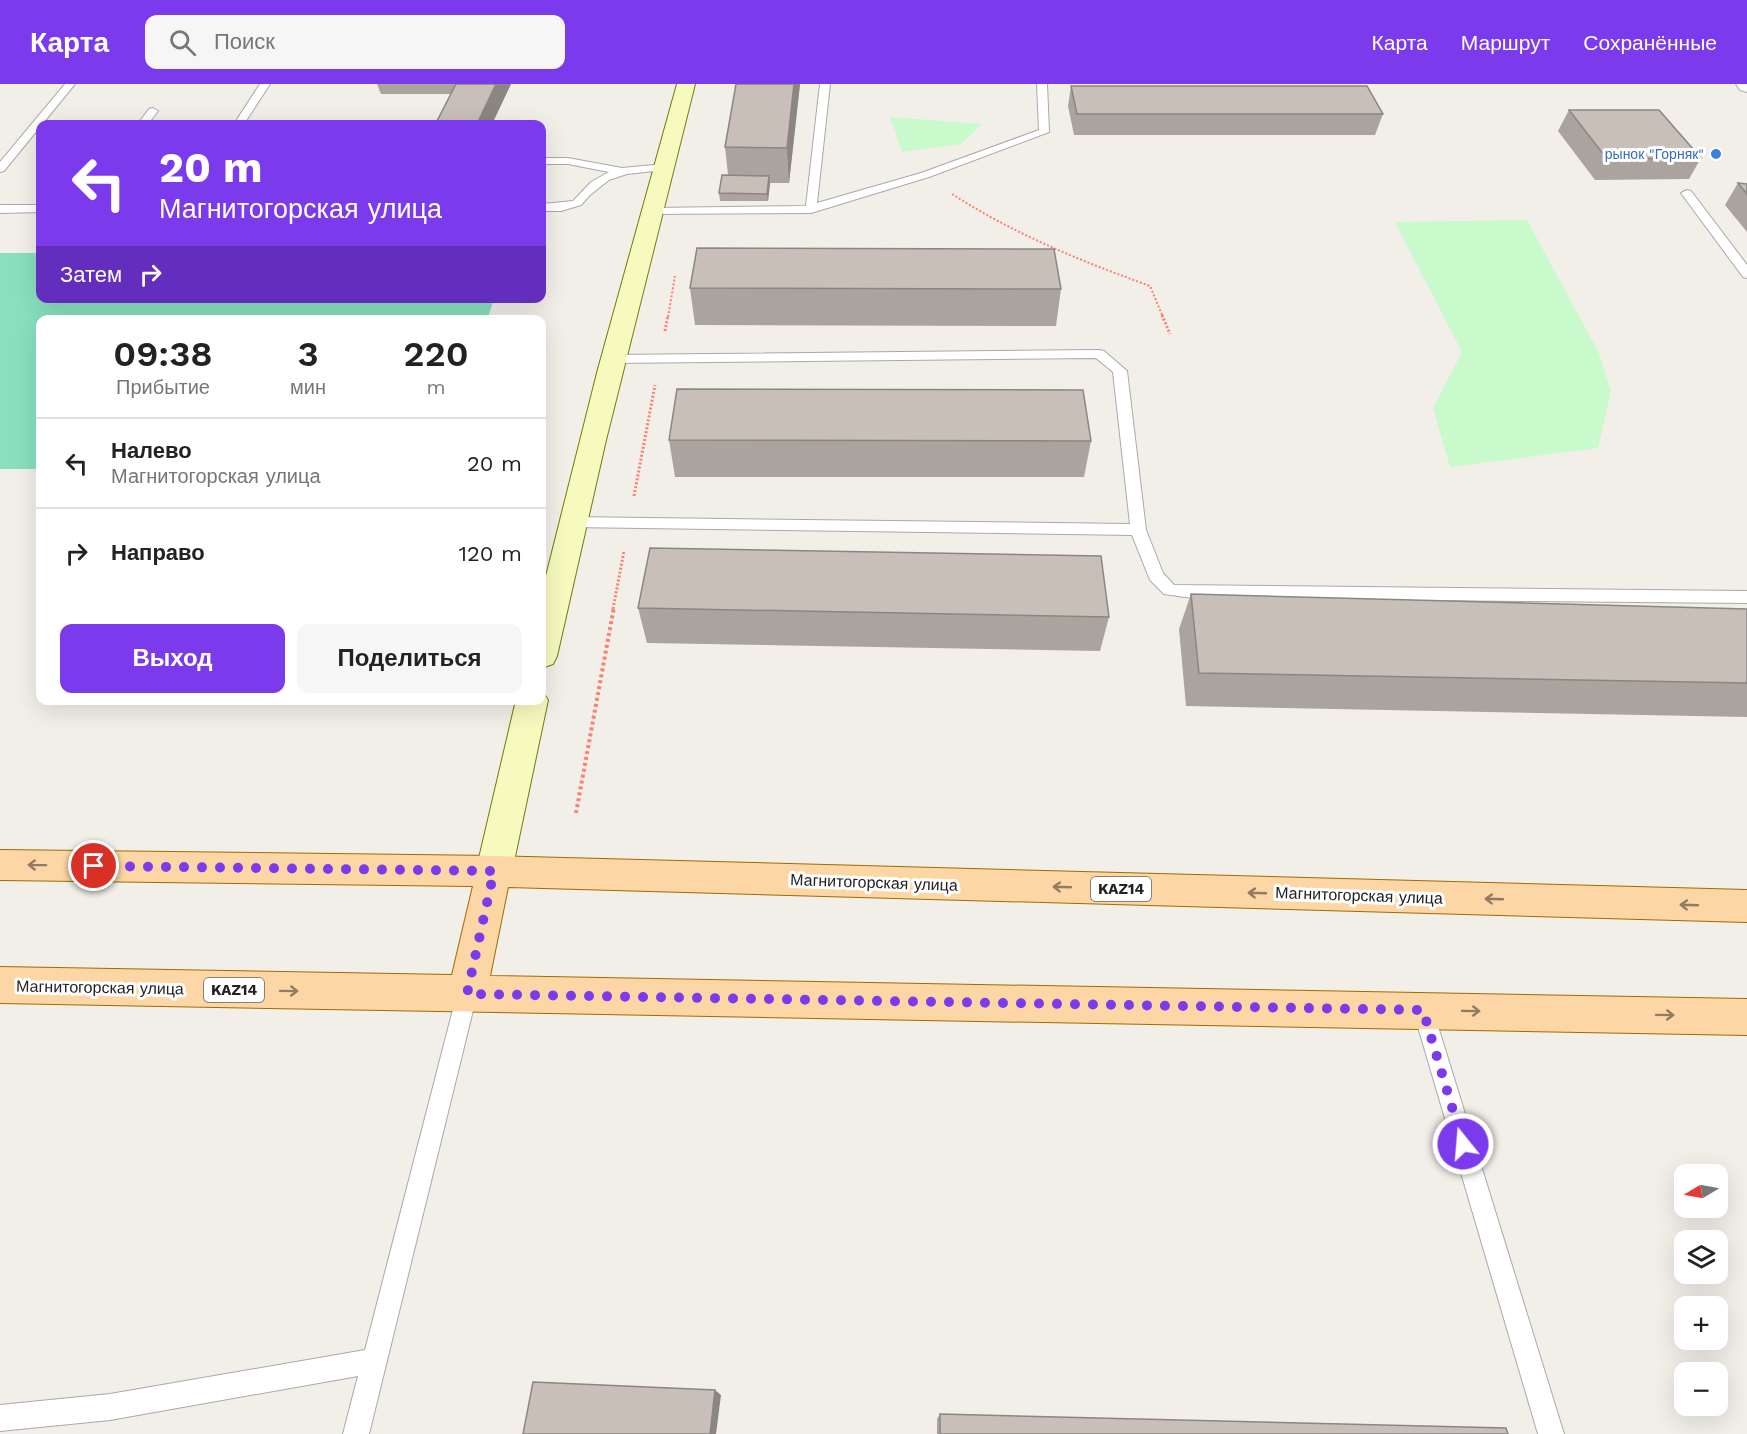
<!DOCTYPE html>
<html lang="ru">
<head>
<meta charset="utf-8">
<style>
  body { margin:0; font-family:"Work Sans",sans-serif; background:#f6f6f6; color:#222; height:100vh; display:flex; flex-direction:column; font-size:22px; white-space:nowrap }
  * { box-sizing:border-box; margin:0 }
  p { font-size:20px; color:#767676 }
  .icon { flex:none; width:33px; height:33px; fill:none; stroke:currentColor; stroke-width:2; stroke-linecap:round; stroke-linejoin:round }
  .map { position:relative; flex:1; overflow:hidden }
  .drawer { position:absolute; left:36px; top:231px; width:510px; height:390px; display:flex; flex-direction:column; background:#fff; border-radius:12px; box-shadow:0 6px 24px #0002 }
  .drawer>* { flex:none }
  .guide { position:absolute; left:36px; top:36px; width:510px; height:183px; border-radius:12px; box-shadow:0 6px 24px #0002; background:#7c3aed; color:#fff; overflow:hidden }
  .needle { width:39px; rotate:260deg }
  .controls { position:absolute; left:1674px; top:1080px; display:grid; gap:12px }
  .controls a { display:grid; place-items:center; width:54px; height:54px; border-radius:12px; background:#fff; box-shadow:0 6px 24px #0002; font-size:30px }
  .pin { position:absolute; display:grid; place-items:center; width:51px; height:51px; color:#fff; margin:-26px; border:3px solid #fff; border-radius:50%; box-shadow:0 2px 6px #0007 }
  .me { position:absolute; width:66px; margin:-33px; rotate:343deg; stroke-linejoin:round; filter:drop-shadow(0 0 4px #0008) }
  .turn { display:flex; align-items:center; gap:21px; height:126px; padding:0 24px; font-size:27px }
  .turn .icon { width:78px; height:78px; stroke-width:2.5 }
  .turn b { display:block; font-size:42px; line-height:51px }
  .then { display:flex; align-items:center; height:57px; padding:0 24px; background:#0003; gap:12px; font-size:22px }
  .eta { display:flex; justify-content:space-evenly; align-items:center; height:102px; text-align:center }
  .eta b { font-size:36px; font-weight:600; line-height:42px }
  .cta { display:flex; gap:12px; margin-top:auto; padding:12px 24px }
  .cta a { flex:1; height:69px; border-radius:12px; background:#7c3aed; color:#fff; font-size:24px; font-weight:600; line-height:69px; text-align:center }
  .cta a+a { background:#f6f6f6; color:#222 }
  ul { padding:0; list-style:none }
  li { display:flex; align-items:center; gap:18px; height:90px; padding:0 24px; border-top:2px solid #e0e0e0 }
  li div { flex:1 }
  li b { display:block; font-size:22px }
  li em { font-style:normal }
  header { display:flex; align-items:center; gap:36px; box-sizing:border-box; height:84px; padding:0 30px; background:#7c3aed; color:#fff }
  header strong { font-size:28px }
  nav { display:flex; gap:33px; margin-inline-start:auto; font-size:21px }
  .search { width:420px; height:54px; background:#f6f6f6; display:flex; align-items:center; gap:15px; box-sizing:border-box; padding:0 21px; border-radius:12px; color:#767676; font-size:22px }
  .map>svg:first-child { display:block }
  .park { fill:#c8facc }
  .pitch { fill:#88e0be }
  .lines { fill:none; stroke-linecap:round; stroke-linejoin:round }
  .lane-casing { stroke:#a9a9a9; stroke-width:2 }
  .street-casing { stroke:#a9a9a9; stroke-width:2 }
  .secondary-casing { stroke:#707d05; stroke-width:2 }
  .primary-casing { stroke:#a06b00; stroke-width:2 }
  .path-far2 { stroke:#fa8072; stroke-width:2; stroke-dasharray:2 2; stroke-linecap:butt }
  .path-far1 { stroke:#fa8072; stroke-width:3; stroke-dasharray:2 2; stroke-linecap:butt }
  .path { stroke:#fa8072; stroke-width:4; stroke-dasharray:3 3; stroke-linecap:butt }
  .lane { fill:#fff; fill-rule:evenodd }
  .street { fill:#fff; fill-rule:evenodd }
  .secondary { fill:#f7fabf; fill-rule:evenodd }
  .primary { fill:#fcd6a4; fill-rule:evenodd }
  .wall { fill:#aba49e }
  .shaded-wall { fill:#8b8681 }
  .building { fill:#c7bfb8; stroke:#8b8681; stroke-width:1.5 }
  .oneway { stroke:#8f7c63 }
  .route { stroke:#7c3aed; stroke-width:10; stroke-dasharray:0 18 }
  .shop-dot { fill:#3f7fe0; stroke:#fff; stroke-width:2 }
  .labels { text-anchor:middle; stroke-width:6; stroke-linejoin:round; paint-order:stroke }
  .far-shop-label { font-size:14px; fill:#366cbe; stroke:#fff; text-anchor:end }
  .shield { fill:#fff; stroke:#646464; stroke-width:1.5 }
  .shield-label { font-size:15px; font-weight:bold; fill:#222 }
  .street-label { font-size:16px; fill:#222; stroke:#fff }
</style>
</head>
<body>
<header>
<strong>Карта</strong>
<div class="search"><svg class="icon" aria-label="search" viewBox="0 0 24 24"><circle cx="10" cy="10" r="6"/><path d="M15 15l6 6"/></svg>Поиск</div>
<nav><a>Карта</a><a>Маршрут</a><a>Сохранённые</a></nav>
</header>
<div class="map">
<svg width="1747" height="1350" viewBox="0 0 1747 1350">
  <rect width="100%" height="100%" fill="#f2efe9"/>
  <path class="park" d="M890,33l92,7 -21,20 -59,8z
    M1527,136l72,133 12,38 -13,57 -148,19 -17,-59 29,-56 -67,-130z"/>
  <path class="pitch" d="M0,169h40v45l454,1 -7,21h-447v149h-40z"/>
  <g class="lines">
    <g class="lane-casing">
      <path id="lane" d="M65,0h10l-71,87 -4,1v-10z
        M260,0h10l-26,40h-10z
        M820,0h10l-13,119 104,-30 118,-43 -2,-46h10l2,48 -120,45 -118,36 -164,1v-4l4,-2 155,-2z
        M153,24l5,3 -10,13h-10l11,-15z
        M542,74h26l54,10 42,-4 6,3 -6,3 -37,4 -18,6 -19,15 -9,10 -20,6h-19v-7l31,-3 18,-19 18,-10 -41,-8h-26z
        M1687,106l4,1 56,74v13l-4,-1 -62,-84z
        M0,121h40v7l-40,1z
        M1099,266l5,1 23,20 19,159 17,43 11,12 573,6v12l-555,-5 -28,-4 -14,-14 -18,-45 -561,-8 -5,-1 -3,-4 3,-4 5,-1 559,7 -17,-152 -17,-14 -485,5 -7,-4 7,-4z
        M467,900l7,3 3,7 -108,440h-26l15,-58 -248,44 -110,11v-26l110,-11 255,-44 92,-356 3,-7z
        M1423,916l7,3 3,7 131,424h-26l-125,-424 3,-7z"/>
    </g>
    <g class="street-casing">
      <path id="street" d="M1736,0h11v8l-7,-2z"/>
    </g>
    <g class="secondary-casing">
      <path id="secondary" d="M677,0h18l-89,356 -49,216 -4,8 -11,4v-76l56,-223z
        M542,607l6,9 -36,171 -6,11 -12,4 -12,-4 -6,-11 40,-171h26z"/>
    </g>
    <g class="primary-casing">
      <path id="primary" d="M0,766l494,6 1253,34v32l-1239,-35 -18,89 1257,23v36l-1747,-32v-36l452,8 21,-89 -473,-6z"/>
    </g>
    <path class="path-far2" d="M952,110c62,40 129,67 198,92l13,31
      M668,233l7,-41"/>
    <path class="path-far1" d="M1162,231l8,19
      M665,247l3,-16
      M634,412l21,-111
      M613,525l11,-58"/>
    <path class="path" d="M576,729l38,-206"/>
    <use href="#lane" class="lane"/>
    <use href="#street" class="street"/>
    <use href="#secondary" class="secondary"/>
    <use href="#primary" class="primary"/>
  </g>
  <path class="wall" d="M377,0h134l-19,40h-56v-1l15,-29h-70z
    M736,0h64l-11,99h-19l-2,18h-48l-1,-8 9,-18 -3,-28z
    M1071,2l312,28 -8,21h-301l-6,-29z
    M1569,26l132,48 -12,21 -94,1 -37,-49z
    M1738,99l9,1v48l-22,-27z
    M690,204l371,1 -5,37 -361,-1z
    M669,356l422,1 -7,36h-409z
    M1191,510l556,15v108l-561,-11 -7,-77z
    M638,524l471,9 -9,34 -453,-8z
    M940,1330l568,20h-571v-15z"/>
  <path class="shaded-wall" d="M496,0h15l-19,40h-15z
    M794,0h6l-11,99 -2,-35z
    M769,92l1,7 -2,18 -1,-7z
    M715,1306l6,5 -5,39h-6z"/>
  <path class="building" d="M456,0h40l-19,40 -41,-1z
    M736,0h58l-7,64 -62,-1z
    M1071,2h296l16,28h-306z
    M1569,26h90l42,48 -94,1z
    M722,91l47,1 -2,18 -48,-1z
    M1738,99l9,1v10z
    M697,164l357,1 7,40 -371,-1z
    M677,305l406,1 8,51 -422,-1z
    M650,464l451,8 8,61 -471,-9z
    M1191,510l556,15v74l-548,-10z
    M533,1298l182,8 -5,44h-187z
    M940,1330l566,14 2,6h-568z"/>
  <defs><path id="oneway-shaft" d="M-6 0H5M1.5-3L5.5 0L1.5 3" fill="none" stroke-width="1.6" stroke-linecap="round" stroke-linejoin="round" transform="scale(1.5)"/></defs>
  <g class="oneway">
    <use href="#oneway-shaft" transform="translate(37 781) rotate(-179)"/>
    <use href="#oneway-shaft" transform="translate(1062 803) rotate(-178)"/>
    <use href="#oneway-shaft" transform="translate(1257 809) rotate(-178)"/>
    <use href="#oneway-shaft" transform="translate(1494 815) rotate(-178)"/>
    <use href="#oneway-shaft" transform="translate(1689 821) rotate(-178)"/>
    <use href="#oneway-shaft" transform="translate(289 907) rotate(1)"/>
    <use href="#oneway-shaft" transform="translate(1471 927) rotate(1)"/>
    <use href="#oneway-shaft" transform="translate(1665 931) rotate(1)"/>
  </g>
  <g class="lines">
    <path class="route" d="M94,782l400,5 -27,123 956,16 40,134"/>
  </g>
  <circle class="shop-dot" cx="1716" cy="70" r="6"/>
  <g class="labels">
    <g class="far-shop-label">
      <text x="1704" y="75">рынок "Горняк"</text>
    </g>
    <g class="shield">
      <rect x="1091" y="793" width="60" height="24" rx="4.5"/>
      <rect x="204" y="894" width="60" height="24" rx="4.5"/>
    </g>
    <g class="shield-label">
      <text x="1121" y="810">KAZ14</text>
      <text x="234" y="911">KAZ14</text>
    </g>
    <g class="street-label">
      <text transform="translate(874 798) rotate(2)" y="6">Магнитогорская улица</text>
      <text transform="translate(1359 811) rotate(2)" y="6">Магнитогорская улица</text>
      <text transform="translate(100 903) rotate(1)" y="6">Магнитогорская улица</text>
    </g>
  </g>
</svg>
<div class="controls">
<a><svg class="needle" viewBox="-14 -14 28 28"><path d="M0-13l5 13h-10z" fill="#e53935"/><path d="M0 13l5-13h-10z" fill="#767676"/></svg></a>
<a><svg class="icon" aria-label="layers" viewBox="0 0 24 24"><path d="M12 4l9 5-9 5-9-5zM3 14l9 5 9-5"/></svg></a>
<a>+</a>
<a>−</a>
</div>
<div class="pin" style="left:94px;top:782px;background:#d93025"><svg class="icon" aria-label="arrive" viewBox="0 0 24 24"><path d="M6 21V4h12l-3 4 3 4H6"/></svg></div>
<svg class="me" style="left:1463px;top:1060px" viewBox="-20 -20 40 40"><circle r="17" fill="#7c3aed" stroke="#fff" stroke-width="3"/><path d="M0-11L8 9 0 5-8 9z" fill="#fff"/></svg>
<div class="guide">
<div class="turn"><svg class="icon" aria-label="left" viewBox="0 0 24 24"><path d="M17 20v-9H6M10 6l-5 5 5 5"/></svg><div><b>20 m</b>Магнитогорская улица</div></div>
<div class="then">Затем<svg class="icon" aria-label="right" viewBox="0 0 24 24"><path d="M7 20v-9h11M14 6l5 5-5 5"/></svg></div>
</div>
<section class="drawer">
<div class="eta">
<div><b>09:38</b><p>Прибытие</p></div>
<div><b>3</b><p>мин</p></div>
<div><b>220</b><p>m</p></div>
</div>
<ul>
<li><svg class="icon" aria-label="left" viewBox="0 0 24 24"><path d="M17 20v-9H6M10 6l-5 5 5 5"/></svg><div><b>Налево</b><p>Магнитогорская улица</p></div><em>20 m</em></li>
<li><svg class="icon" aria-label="right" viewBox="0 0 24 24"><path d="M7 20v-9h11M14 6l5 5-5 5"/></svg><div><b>Направо</b></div><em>120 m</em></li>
</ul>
<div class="cta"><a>Выход</a><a>Поделиться</a></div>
</section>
</div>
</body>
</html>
